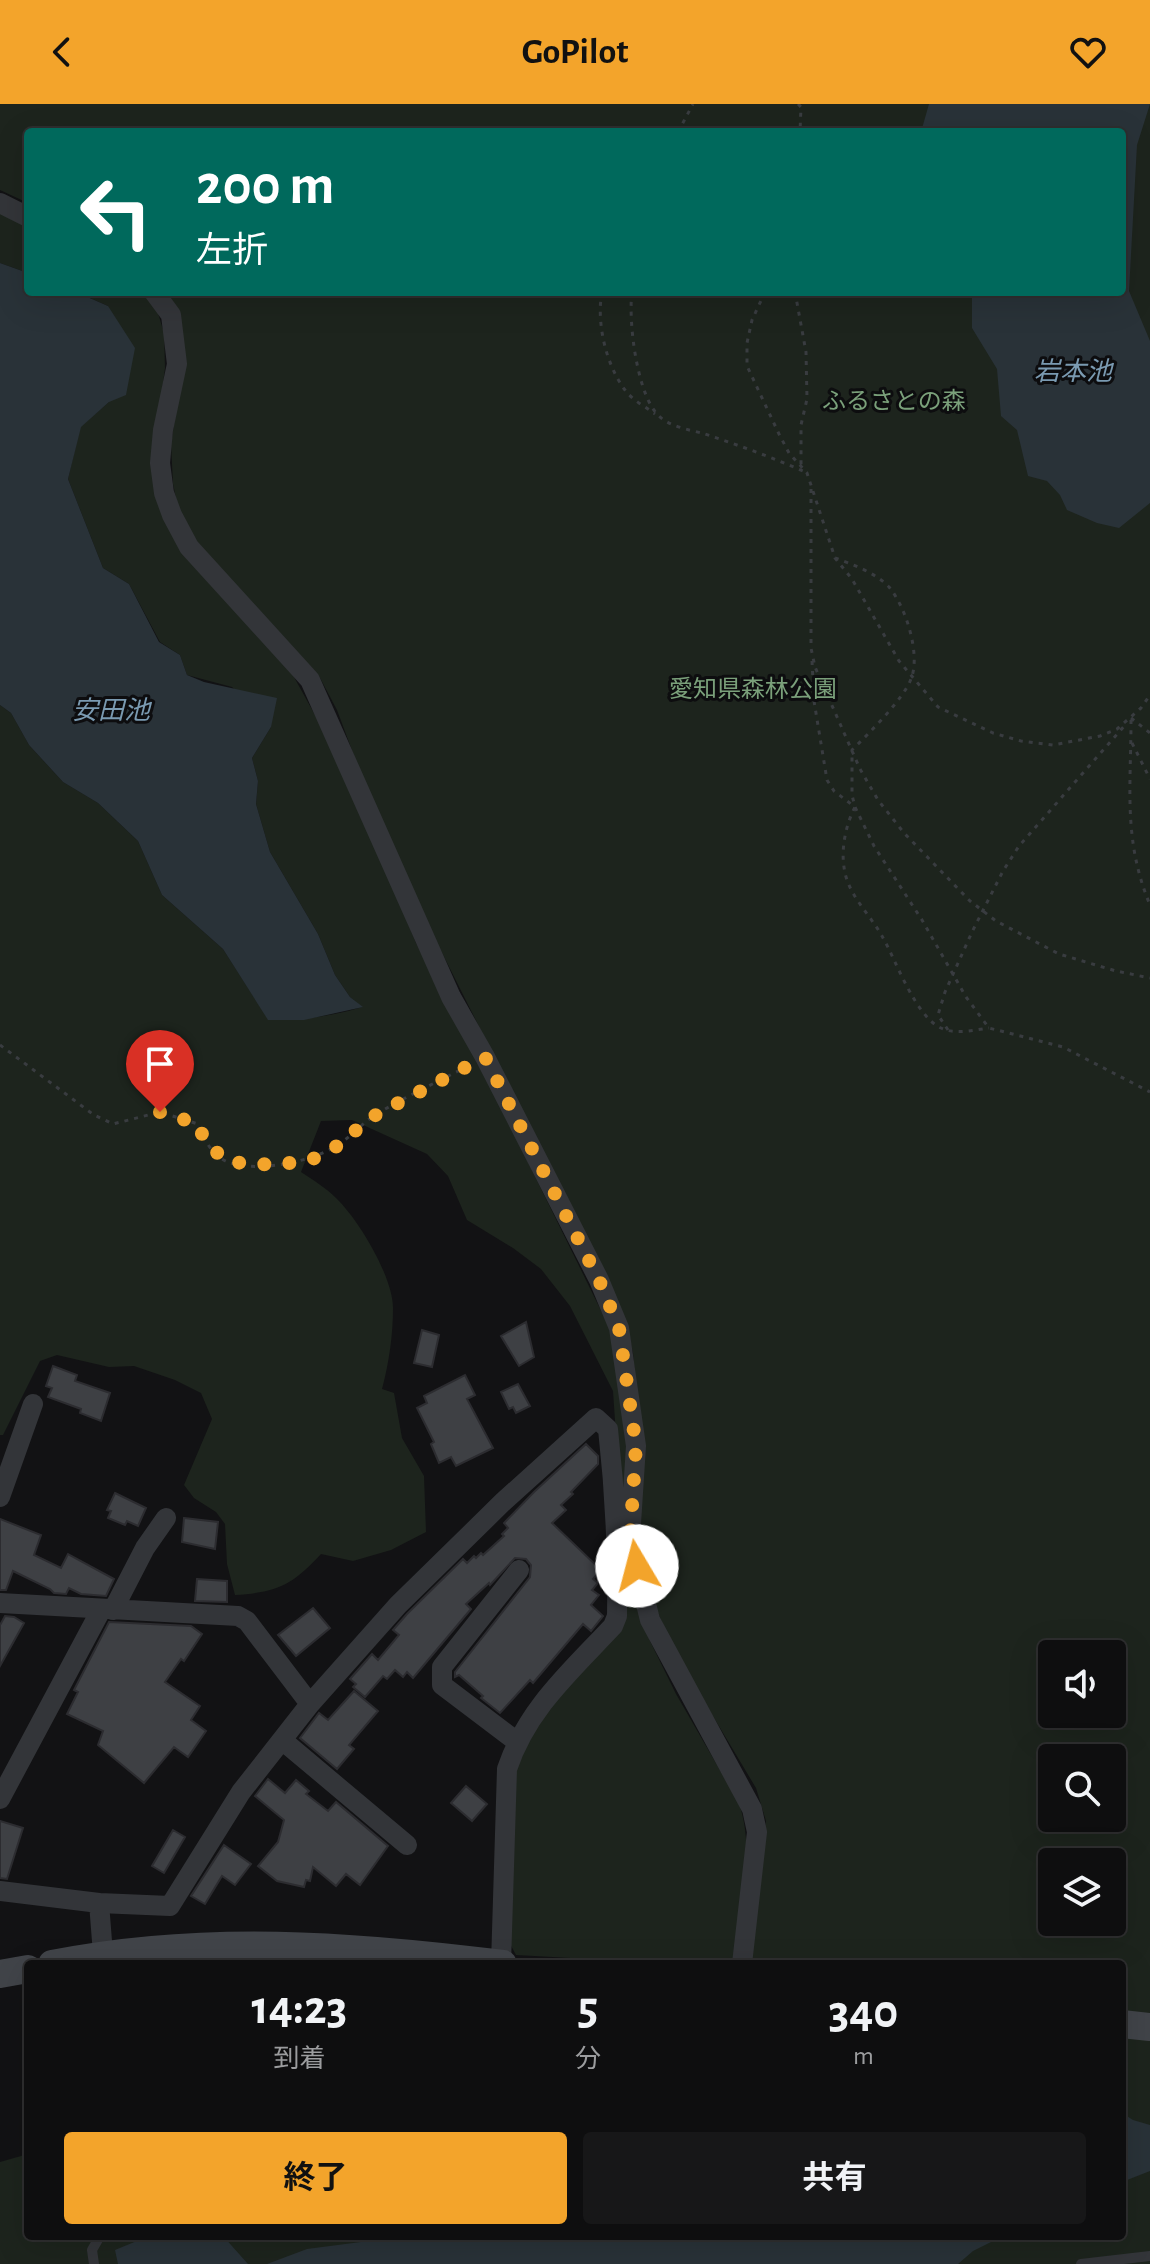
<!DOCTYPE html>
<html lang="ja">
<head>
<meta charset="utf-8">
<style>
  body { margin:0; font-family:"Alegreya Sans","Noto Sans JP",sans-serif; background:#171718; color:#f1f3f6; height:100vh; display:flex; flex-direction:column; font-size:30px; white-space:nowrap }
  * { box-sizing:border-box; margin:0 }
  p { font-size:26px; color:#9b9c9e }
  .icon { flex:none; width:44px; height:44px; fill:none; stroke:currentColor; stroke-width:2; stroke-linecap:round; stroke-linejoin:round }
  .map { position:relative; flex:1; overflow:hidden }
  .side { position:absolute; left:24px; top:1856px; width:1102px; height:280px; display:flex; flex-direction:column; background:#0e0e0f; border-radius:8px; box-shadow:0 8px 32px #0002,0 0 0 2px #2e2e2f }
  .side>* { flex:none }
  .banner { position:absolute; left:24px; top:24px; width:1102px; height:168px; border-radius:8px; box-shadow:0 8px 32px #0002,0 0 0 2px #2e2e2f; background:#00695c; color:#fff; overflow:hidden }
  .buttons { position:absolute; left:1038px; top:1536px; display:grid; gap:16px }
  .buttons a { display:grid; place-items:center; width:88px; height:88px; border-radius:8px; background:#0e0e0f; box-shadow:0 8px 32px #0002,0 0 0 2px #2e2e2f; font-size:40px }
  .pin { position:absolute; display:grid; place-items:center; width:68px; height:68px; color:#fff; margin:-82px -34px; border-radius:50% 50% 50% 0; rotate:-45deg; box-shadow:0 0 8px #0007 }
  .pin .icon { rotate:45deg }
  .me { position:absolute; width:88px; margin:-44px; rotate:352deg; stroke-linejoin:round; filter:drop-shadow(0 0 6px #0008) }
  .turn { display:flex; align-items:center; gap:28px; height:168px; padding:0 40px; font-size:36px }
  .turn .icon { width:104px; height:104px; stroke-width:2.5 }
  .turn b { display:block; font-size:56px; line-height:68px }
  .eta { display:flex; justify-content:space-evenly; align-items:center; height:136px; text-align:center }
  .eta b { font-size:48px; font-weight:700; line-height:56px }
  .primary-button { display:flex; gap:16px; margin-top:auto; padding:16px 40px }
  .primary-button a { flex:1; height:92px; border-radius:8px; background:#f3a42b; color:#111; font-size:32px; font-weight:700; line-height:92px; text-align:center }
  .primary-button a+a { background:#171718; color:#f1f3f6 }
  header { display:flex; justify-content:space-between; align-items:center; height:104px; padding:0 40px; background:#f3a42b; color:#111; font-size:36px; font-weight:700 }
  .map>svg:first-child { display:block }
  .green { fill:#1d241d; fill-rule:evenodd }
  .water { fill:#293238 }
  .building { fill:#3e4044; stroke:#2c2c30; stroke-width:2 }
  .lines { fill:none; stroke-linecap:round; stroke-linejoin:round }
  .path { stroke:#393c40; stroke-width:3; stroke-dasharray:4 6; stroke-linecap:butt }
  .lane { stroke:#333539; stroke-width:10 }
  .street { stroke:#333539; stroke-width:20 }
  .secondary { stroke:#414449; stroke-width:28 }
  .route { stroke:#f3a42b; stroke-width:14; stroke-dasharray:0 25.2 }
  .labels { text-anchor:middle; stroke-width:6; stroke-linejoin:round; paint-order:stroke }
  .park-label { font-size:24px; fill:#7aa07a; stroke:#0d0d0f }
  .water-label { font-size:26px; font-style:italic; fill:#7a9ab1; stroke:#0d0d0f }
</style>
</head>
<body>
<header><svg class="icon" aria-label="back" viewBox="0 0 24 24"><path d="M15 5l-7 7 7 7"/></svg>GoPilot<svg class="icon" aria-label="heart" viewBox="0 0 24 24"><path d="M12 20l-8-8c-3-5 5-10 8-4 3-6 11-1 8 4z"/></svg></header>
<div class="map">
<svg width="1150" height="2160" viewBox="0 0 1150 2160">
  <rect width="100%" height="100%" fill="#121214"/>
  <path class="green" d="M0,0h1150v2160h-1150v-102l28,-8v82h1094v-272h-373l2,-46 15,-97 -10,-33 -79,-132 -20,-45 -22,-74 7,-85 -9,-99 -6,-26 -53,-111 -189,-377 -48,-129 -18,-34 -122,-131 -19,-38 -5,-23 -2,-40 12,-78 -18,-74h957v-160h-1094v71l-28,-13zM1052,1550h60v60h-60zM1052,1654h60v60h-60zM1052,1758h60v60h-60z
    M0,108l28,13v48l-28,-10z
    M76,188h68l14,21 6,20 1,35 -9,69 2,66 131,165 52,94 75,181 70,134 128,260 15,96 -1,35 -7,41 -8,-118 -43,-85 -29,-37 -28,-21 -46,-28 -19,-44 -21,-22 -75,-34 -31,1 -20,51c12,8 25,16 35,26 23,22 57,79 57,110 0,27 -4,55 -11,81l12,4 8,45 22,38 2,56 -35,18 -38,11 -32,-7c-29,31 -42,38 -86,41l-8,-31 -2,-40 -9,-12 -22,-14 -10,-13 28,-66 -11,-26 -26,-13 -41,-14 -25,1 -52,-12 -17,6 -37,74h-3v-730l11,8 18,32 34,37 35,21 40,38 24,54 61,54 45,70c32,1 63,-2 94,-12l-12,-10 -15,-22 -17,-41 -48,-82 -14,-48 2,-23 -6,-23 19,-31 -39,-40 -45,-12 -7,-20 -20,-13 -31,-58 -26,-16 -35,-89 12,-52 29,-25 -1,-96z
    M626,1462l24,75 26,53 63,109c17,51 1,109 -5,161h-55l-163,-9 -8,-15 1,-148 16,-58 94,-107z"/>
  <path class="water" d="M929,0h221l-13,41 -8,146 21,50v162l-31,25 -22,-5 -30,-13 -7,-15 -13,-14 -19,-5 -11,-46 -16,-14 -4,-47 -25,-41v-36h150v-160h-201z
    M0,159l28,10v19h48l32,14 27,42 -9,47 -17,7 -28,25 -13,52 35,89 26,16 30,58 21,13 7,20 17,7 73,16 -6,29 -19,31 6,23 -2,23 14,48 48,82 17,41 15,22 13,10 -59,13h-36l-45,-71 -61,-54 -24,-54 -40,-38 -35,-21 -34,-37 -18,-32 -11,-8z
    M1122,2009l11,7 17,5v46l-28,11z
    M149,2132h74l25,28h-130l-3,-14z
    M407,2132h234l13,6 109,-6h240l-30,15 -15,13h-691l40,-15z"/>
  <path class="building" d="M526,1218l8,35 -15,9 -18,-30z
    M422,1226l17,5 -7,32 -18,-4z
    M53,1262l24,9 -2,6 35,12 -9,28 -21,-8 1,-4 -33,-12 4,-9 -6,-2z
    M465,1271l10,20 -8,4 26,49 -37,18 -5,-9 -12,6 -8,-19 3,-2 -17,-34 10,-5 -3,-7z
    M518,1280l12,22 -14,7 -3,-6 -4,2 -8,-17z
    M586,1340l12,12v8l-27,28 2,2 -12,11 5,5 -14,13 49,47 -8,9 5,4 -6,7 7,5 -8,10 12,11 -12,15 -8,-7 -50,59 -3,-3 -30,33 -19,-15 2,-2 -24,-21 -4,2v-5l75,-95 1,-12 -5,-6 -11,-1 -25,27 -1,-2 -23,21 5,5 -58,69 -6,-6 -4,5 -8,-7 -8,9 -4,-3 -18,21 -12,-10 3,-3 -6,-5 22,-25 6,6 21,-25 -6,-5 14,-16 56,-55 4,4 7,-7 2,2 5,-5 2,2 21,-19 -2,-2 6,-6 -4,-5 30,-31z
    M115,1389l31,15 -8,18 -11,-5 -2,4 -17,-7 3,-7 -4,-1z
    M184,1414l34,4 -3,27 -33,-7z
    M0,1415l41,16 -7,20 27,13 7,-14 46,25 -8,17 -25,-2 -12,-6 -3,6 -12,-1 -4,-4 -37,-18 -7,19h-6z
    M197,1475l30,2v21l-32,-1z
    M313,1504l17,20 -34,28 -18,-21z
    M5,1512l9,1 10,6 -24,43v-41z
    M109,1518l82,4 11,8 -18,27 -3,-2 -16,23 35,24 -9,14 15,11 -18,26 -14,-10 -30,36 -46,-38 5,-14 -36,-17 11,-22 -4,-2z
    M354,1587l24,20 -29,34 5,4 -17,20 -37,-31 19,-25 9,7z
    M268,1675l17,14 11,-13 13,11 -3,3 22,17 8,-9 52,44 -28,39 -14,-11 -10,12 -23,-19 -3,14 -4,-1 -2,7 -27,-6 -19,-15 20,-24 6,-22 -29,-24z
    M466,1682l21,18 -15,17 -21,-18z
    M0,1717l23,7 -16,51 -7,-1z
    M173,1726l12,7 -21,36 -12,-7z
    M224,1741l27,19 -16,21 -13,-9 -17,28 -14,-8z"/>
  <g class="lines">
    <path class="path" d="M798,0l3,3 -1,25
      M678,28l15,-28
      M602,188c-6,30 4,73 23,98 7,10 21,17 30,24
      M632,188c-4,29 5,104 27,124 11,11 32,14 46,18 33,11 66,23 98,37
      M765,188l-13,28 -5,23v23l32,68 10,19 18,20 28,85 17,21 47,82 39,46 55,26 28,8 32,4 47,-9 17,-7 24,-21 9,-13
      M795,188l11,60 1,47 -6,26v41
      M811,385v159l4,19 45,102 18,31 26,33 66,68 26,20 63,33 57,17 34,7
      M835,454c17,6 41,15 54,29 17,20 32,68 22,92 -8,21 -43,55 -59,71v45l3,12 19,39 48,74 44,77 23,31 74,19 87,45
      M812,557l2,40 13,79 7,11 21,16c-9,17 -14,41 -11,60 3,27 25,46 38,69 14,24 33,80 59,92 14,7 33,2 48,0
      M1131,614l19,15
      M1131,616c0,68 -8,120 19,185
      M1132,639l18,36
      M948,926l-10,-15 7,-23 27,-60 31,-61 16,-25 107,-122
      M0,941l94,70 19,9 47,-12 38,12c6,15 14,32 30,38 27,11 84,0 108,-16 14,-8 25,-22 39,-31 30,-18 62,-33 93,-49"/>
    <path class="lane" d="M94,2160l-2,-14 8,-14
      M1081,2160l69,-8"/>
    <path class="street" d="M0,99l28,14
      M154,188l17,23 6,49 -14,66 -3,33 4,30 8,22 17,32 121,133 141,317 34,60 114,223 20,48 17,118 -6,93 20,81 102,189 5,23 -15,132
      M0,1393l33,-93
      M0,1499l238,13 9,5 63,83
      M113,1506l32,-62 21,-30
      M282,1636l125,105
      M516,1637l-74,-56v-18l77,-97
      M0,1695l101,-189
      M0,1787l99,12 4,51
      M99,1799l71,3 71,-114 69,-88 88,-99 106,-104 92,-83 12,11c7,62 10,124 9,187l-4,10c-42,45 -86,83 -106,143l-6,195"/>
    <path class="secondary" d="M52,1860c152,-30 299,-19 451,0
      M0,1870l28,-5
      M1122,1920l28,3"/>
  </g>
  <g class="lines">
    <path class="route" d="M160,1008l38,12 8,20 23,18 46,3 36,-5 26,-14 35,-29 113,-60 114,223 20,48 17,118 -6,93 7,27"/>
  </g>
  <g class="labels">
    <g class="park-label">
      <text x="894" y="305">ふるさとの森</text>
      <text x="753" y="593">愛知県森林公園</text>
    </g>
    <g class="water-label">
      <text x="1073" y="276">岩本池</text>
      <text x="111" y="615">安田池</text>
    </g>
  </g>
</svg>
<div class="buttons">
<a><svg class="icon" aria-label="sound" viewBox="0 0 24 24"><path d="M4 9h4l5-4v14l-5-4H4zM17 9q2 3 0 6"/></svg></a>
<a><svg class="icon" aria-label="search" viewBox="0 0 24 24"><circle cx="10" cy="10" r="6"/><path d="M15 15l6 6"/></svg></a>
<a><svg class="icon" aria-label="layers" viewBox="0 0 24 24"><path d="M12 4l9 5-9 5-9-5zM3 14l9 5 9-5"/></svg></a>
</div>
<div class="pin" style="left:160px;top:1008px;background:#d93025"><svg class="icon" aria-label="arrive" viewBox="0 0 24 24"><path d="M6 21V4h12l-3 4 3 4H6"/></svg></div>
<svg class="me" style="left:637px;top:1462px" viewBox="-20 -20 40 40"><circle r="19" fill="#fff"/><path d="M0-13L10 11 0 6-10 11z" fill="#f3a42b"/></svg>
<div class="banner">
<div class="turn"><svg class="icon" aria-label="left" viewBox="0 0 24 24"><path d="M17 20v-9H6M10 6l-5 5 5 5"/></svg><div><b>200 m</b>左折</div></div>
</div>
<section class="side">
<div class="eta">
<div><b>14:23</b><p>到着</p></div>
<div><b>5</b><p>分</p></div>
<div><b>340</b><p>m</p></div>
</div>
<div class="primary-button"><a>終了</a><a>共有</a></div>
</section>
</div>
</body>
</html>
